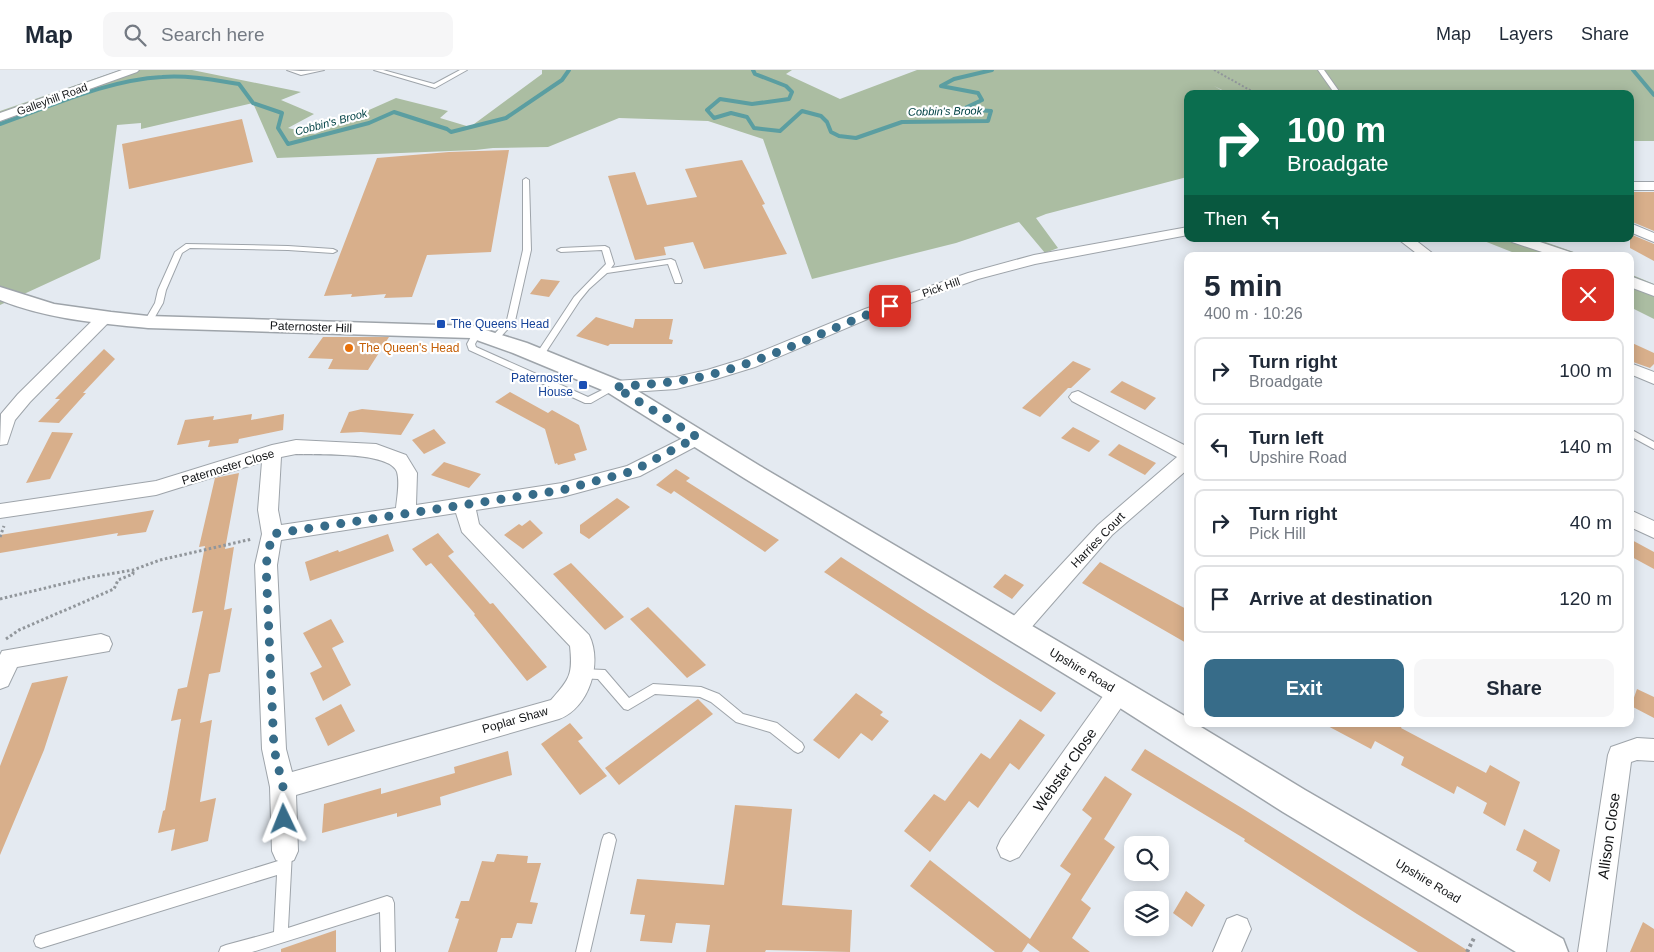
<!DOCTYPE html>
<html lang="en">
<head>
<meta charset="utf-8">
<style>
  body { margin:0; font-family:Helvetica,sans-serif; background:#f6f6f7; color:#1f2937; height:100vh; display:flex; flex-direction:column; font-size:19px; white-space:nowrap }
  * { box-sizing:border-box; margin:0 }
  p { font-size:16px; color:#747a83 }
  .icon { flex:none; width:28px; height:28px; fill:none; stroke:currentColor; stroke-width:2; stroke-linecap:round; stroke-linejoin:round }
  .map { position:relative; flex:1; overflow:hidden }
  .drawer { position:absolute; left:1184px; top:182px; width:450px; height:475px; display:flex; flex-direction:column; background:#fff; border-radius:10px; box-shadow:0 2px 12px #0003 }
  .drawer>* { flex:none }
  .top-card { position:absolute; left:1184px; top:20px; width:450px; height:152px; border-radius:10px; box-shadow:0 2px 12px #0003; background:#0b6e4f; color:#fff; overflow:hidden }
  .tools { position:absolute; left:1124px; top:766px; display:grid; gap:10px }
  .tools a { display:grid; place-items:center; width:45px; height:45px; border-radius:10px; background:#fff; box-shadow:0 2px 12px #0003; font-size:25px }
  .pin { position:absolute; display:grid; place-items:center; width:42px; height:42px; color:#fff; margin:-21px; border-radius:10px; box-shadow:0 2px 8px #0006 }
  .me { position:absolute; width:55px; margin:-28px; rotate:358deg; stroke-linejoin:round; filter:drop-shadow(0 0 4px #0008) }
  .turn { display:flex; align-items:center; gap:18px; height:105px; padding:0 20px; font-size:22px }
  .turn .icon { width:65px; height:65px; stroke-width:2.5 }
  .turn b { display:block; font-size:35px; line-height:42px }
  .then { display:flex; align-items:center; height:48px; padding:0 20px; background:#0003; gap:10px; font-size:19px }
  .round { display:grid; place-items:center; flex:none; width:52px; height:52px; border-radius:10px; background:#f6f6f7 }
  .head { display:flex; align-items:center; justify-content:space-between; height:85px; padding:0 20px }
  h1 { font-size:30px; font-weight:700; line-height:38px }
  .cta { display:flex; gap:10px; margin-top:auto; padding:10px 20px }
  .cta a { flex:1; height:58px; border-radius:10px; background:#376c89; color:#fff; font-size:20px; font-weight:700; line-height:58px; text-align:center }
  .cta a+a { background:#f6f6f7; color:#1f2937 }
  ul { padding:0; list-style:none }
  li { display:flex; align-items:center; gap:15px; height:68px; margin:0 10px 8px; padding:0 10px; border:2px solid #e0e1e3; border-radius:10px }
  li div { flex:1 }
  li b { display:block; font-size:19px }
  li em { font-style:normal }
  header { display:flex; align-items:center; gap:30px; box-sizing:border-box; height:70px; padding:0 25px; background:#fff; border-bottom:1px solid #e0e1e3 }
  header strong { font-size:24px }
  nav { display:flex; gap:28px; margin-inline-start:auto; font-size:18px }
  .search { width:350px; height:45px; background:#f6f6f7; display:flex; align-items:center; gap:12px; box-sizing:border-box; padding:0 18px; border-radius:10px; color:#747a83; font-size:19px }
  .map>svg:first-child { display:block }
  .green { fill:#abbda2 }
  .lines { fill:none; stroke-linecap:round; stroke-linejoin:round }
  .stream { stroke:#5b9ea1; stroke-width:4 }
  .building { fill:#d8af8b }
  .service-casing { stroke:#9ea4aa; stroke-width:2 }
  .minor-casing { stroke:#9ea4aa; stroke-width:2 }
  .tertiary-casing { stroke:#9ea4aa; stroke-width:3 }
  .path-far2 { stroke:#91969b; stroke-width:2; stroke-dasharray:2 2; stroke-linecap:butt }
  .path-far1 { stroke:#91969b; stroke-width:3; stroke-dasharray:2.5 2.5; stroke-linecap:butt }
  .path { stroke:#91969b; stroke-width:4; stroke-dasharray:3 3; stroke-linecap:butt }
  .service { fill:#fff; fill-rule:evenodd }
  .minor { fill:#fff; fill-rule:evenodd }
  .tertiary { fill:#fff; fill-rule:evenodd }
  .route { stroke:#376c89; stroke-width:9; stroke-dasharray:0 16.2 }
  .transit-dot { fill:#1a4fb4; stroke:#fff; stroke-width:2 }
  .food-dot { fill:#e8710a; stroke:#fff; stroke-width:2 }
  .labels { text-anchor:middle; stroke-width:4.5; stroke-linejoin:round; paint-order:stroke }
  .far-street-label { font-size:11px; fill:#121416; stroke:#fff }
  .far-water-label { font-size:11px; font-style:italic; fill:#004144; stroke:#fff }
  .transit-label { font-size:12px; fill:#164399; stroke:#fff; text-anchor:start }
  .street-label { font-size:12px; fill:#121416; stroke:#fff }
  .food-label { font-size:12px; fill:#c56008; stroke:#fff; text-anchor:start }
  .near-street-label { font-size:15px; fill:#121416; stroke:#fff }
</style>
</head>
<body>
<header>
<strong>Map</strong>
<div class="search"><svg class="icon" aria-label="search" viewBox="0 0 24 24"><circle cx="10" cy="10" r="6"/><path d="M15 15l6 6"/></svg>Search here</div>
<nav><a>Map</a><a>Layers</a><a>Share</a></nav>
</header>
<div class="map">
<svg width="1654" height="882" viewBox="0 0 1654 882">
  <rect width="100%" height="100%" fill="#e4eaf1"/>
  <path class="green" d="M120,0h72l109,22 -20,8 33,14 -26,14 27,6 81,-36 52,13 -8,7 30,9 72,-53v-4h250l-6,4 54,25 77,-29h737v71h-24v-47h-400l-16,-8 14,8h-40l-1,83 -141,37 -10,4 22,30 -13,5 -26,-31 -63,21 -144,36 -49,-140 -55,-18 -89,-3 -71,29 -55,1 -18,2 -198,8 -24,-55 -112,26v-6l-24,2 -17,134 -100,46v-194z
    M1479,169h58l48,17h-63z
    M1630,204l24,10v35l-24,-12z"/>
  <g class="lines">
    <path class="stream" d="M753,0l2,4 31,12 6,6 -3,7 -37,5 -32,-5 -13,11 7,8 17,-5 16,4 7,11 26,3 22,-20 19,5 6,6 4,10 8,4 17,2 46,-16 86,-1 3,-10 -28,-2 19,-9 -4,-7 -37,-7 13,-7 38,-9
      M1633,0l21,25
      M0,54c52,-18 107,-44 162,-47 26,-2 52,3 77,7l14,19 29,10 -4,15 10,16 81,-21 25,-11 53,17 4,3 55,-14 56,-38 7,-10"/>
  </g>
  <path class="building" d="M242,49l11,43 -124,27 -7,-45z
    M509,80l-18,102 -64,3 -15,42 -28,1 2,-4 -35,3 1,-3 -28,2 53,-138 72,-6z
    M742,90l23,44 -3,1 25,49 -83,15 -11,-27 -29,5 2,8 -31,5 -27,-84 27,-4 12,33 50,-8 -12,-28z
    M1630,122h24v39l-24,-10z
    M1630,164l24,10v17l-24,-13z
    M541,209l19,2 -11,16 -19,-3z
    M596,247l37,11 2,-9h38l-4,20 4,1 -1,4h-62l-2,2 -32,-10z
    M323,267h66l-21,33 -40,-1 5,-10 -25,-1z
    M1630,272l24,11v11l-4,4 -20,-7z
    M104,279l11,10 -32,34h3l-27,30 -21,-1 22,-23h-5z
    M1073,291l18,8 -20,19h-3l-28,29 -18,-9z
    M1122,311l34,17 -11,12 -35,-18z
    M510,322l38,21 4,-3 27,15 8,25 -13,4 2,6 -18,5 -1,-2 -2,1 -10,-35 -50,-27z
    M362,339l52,5 -13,21 -40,-3 -21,1 9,-21z
    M252,344l-1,6 33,-6 -1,16 -44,9 -1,4 -30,4 2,-7 -33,5 8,-25 29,-4 -1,4z
    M1073,357l27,14 -11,11 -28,-14z
    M434,359l12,14 -22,11 -12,-14z
    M52,362l21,1 -23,46 -24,4z
    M1119,374l37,19 -11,12 -37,-20z
    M444,392l37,12 -12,14 -38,-13z
    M676,399l14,9 -4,3 93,59 -14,12 -91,-61 -3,3 -15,-9z
    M239,403l-14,76 9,-2 -10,63 8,-2 -12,64 -11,2 -9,49 12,-3 -12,82 16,-4 -8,43 -37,10 4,-22 -17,4 5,-22 2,-1 16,-91 -10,2 7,-32 9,-2 16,-76 -11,2 13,-67 -6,1 16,-69z
    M617,428l13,9 -41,32 -9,-6v-8z
    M154,440l-8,22 -29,4 1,-3 -118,20v-18z
    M530,450l13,13 -20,16 -19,-14 15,-11 3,2z
    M438,463l16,19 -6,4 42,48 3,-1 54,64 -20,14 -53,-66 1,-1 -44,-51 -5,3 -14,-17z
    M388,464l6,17 -84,30 -5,-19 33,-12 1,2z
    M1630,469l24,13v17l-24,-13z
    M841,487l87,56 128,80 -15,19 -48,-30 -169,-110z
    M1100,492l88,48v34l-106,-61z
    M571,493l53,54 -19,13 -52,-56z
    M1005,504l19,11 -12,14 -19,-12z
    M648,537l58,58 -19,13 -57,-59z
    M331,549l13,23 -12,6 19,37 -28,16 -13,-28 12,-6 -19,-34z
    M68,606l-24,74 -44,105v-89l32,-83z
    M1637,619l17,8v21l-23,-12z
    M856,623l27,19 -3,3 9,6 -17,20 -11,-8 -22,26 -26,-19z
    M698,629l15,15 -94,71 -14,-17z
    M341,634l14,27 -27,15 -13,-28z
    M1020,649l25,16 -26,35 -9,-7 -32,45 -9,-7 -39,51 -26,-21 30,-37 11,7 36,-48 9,6z
    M570,653l13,15 -5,3 29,35 -27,19 -39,-51z
    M1324,654h79l-2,4 85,45 4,-8 30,17 -15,44 -22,-13 4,-10 -30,-17 -3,8 -53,-29 3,-8 -29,-16 -4,8z
    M1145,679l100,61 225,142h-52l-61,-38 -113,-73 1,-2 -114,-69z
    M508,681l4,24 -72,22 1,8 -44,12v-4l-75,20 2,-29 57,-16v6l74,-21 -1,-6z
    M1105,706l27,18 -28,45 11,8 -34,53 10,8 -19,30 18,14h-50l-12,-9 -6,9h-27l-85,-66 20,-26 100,79 41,-65 -11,-8 32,-48 -10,-8z
    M735,735l57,4 -10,96 70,5 -2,42 -84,-2 -1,2h-59l4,-27 -34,-2 -4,20 -32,-2 5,-26 -15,-1 7,-35 87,6z
    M1524,759l36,21 -10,32 -17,-11 4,-9 -21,-12z
    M497,784l31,2 -1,7h14l-11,39 8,1 -6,21 -15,-1 -5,15h-11l-4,14h-49l11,-33 -4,-1 6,-17h8l13,-40 12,1z
    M1186,821l19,14 -13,22 -19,-14z
    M1643,852l11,7v23h-24z
    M336,860v22h-55v-3z"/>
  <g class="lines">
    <g class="service-casing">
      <path id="service" d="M287,0l14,1 23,-1 -23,5z
        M374,0h9l51,14 26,-14h7l-32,18z
        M1318,0h6l17,24h-6z
        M526,108l3,2 2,70 -16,71 -18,20 -3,1 -4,-3 17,-19 16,-70v-70z
        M186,174l102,2 45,3 4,2 -4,2 -45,-3 -98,-2 -8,5 -16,37 -3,13 -11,19 -1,2h-6l-1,-2 11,-19 3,-13 17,-38z
        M605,176l4,2 5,16 -3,4 60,-9 4,2 7,20 -1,2h-6l-7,-19 -61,9 -18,16 -9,11 -38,58h-6l-1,-2 39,-59 32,-33 -4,-14 -41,2 -4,-2 4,-2z
        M477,260l4,3 -6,11 1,3 112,50 24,-12h6l1,2 -28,16h-6l-116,-53 -2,-6 7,-13z
        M1630,359l24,13v7l-24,-13z
        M582,599l23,1 24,28 24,-14 48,3 18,7 24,20 34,9 25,20 2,4 -2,4 -4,2 -4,-2 -24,-19 -34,-10 -25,-20 -11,-5 -45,-3 -27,16 -4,-1 -26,-30 -20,-1 -2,-4 2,-4z
        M609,763l5,2 2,5 -26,112h-14l26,-112 2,-5z
        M285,775l5,2 2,5 -4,76 99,-32 5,2 2,5 1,49h-14l-1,-40 -128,40h-33l2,-5 5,-2 48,-13 3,-57 -236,73 -5,-2 -2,-5 2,-5 5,-2 237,-73 2,-14z"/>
    </g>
    <g class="minor-casing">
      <path id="minor" d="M122,0h17l-2,2 -137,49v-8z
        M1630,112h24v8h-24z
        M1630,153l24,10v9l-24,-10z
        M1188,157v8l-153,29 -57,15 -101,36 -122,52 -39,12 -40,10 -61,4 -6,-2 -3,-4 3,-4 6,-2 61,-4 31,-7 36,-11 122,-50 103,-36 66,-18z
        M1398,169h16l22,17h-16z
        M1510,169h21l42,14 2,3h-21l-42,-14z
        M1630,206l24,9v11l-24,-9z
        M104,243l6,2 2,3 -2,3 -80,81 -15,18 -8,24 -7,1 1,-31 17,-20 80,-79z
        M1630,293l24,9v12l-24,-10z
        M1078,321l110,56v22l-76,66 -89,102 -8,2 -8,-2 -3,-7 3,-7 91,-98 79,-68 -105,-56 -3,-4 3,-4z
        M697,361l7,1 2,5 -2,5 -64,34 -78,21 -86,13 3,14 110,111c14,28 0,73 -30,84l-263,76 2,56 -4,9 -9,4 -9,-4 -4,-9 -2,-64 -8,-38 -7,-184 7,-31 -4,-24 4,-48 -106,33 -156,23v-14l156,-23 116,-36 24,-5 80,4 30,11 11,18 -1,32 146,-22 65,-17zM296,384c20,1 94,-3 101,18 3,10 0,26 -1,36l-115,17 -3,-15 3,-53zM456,443l6,19 108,114c3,28 0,33 -19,54l-259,72 -6,-23 -9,-184 4,-25z
        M1630,440l24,11v17l-24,-11z
        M101,564l8,3 3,7 -3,7 -92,16 -9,19 -8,3v-34l2,-4z
        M1119,612l8,3 4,7 -4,7 -108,158 -9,4 -9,-4 -4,-9 4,-9 110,-154z
        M1637,668l17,1v22l-17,-1 -6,2 -25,190h-28l30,-197 3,-8z
        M1237,845l10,4 4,10 -10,23h-28l14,-33z"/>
    </g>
    <g class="tertiary-casing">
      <path id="tertiary" d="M0,217l54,17 57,8 37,4 325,10 54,17 96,39 137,84 369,217 59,35v6h8l109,66 258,149 5,13h-52l-233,-140 -174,-111 -365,-223 -137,-86 -94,-39 -42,-15 -323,-10c-50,-5 -101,-9 -148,-28z"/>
    </g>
    <path class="path-far2" d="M1214,0l43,24"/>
    <path class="path-far1" d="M0,467l4,-11
      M0,529l91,-22 42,-7 27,-10 92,-21
      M6,569l13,-9 95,-41 4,-9 15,-6v-4"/>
    <path class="path" d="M1467,882l7,-14"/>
    <use href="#service" class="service"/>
    <use href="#minor" class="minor"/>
    <use href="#tertiary" class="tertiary"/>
  </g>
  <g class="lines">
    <path class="route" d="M284,749l-1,-32 -9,-38 -8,-184 6,-31 290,-44 71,-19 64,-34 -82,-50c32,-3 63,-4 94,-12 63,-16 120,-47 181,-69"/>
  </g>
  <g class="transit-dot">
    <rect x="436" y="249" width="10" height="10" rx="2.5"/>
    <rect x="578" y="310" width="10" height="10" rx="2.5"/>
  </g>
  <circle class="food-dot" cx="349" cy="278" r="5"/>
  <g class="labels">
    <g class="far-street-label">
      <text transform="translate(52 29) rotate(-20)" y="4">Galleyhill Road</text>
      <text transform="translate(941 217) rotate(-19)" y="4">Pick Hill</text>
    </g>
    <g class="far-water-label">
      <text transform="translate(945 41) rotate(-1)" y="4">Cobbin's Brook</text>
      <text transform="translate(331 52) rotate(-15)" y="4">Cobbin's Brook</text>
    </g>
    <g class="transit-label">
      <text x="451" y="258">The Queens Head</text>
      <text x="573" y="312" text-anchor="end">Paternoster<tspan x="573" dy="14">House</tspan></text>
    </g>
    <g class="street-label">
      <text transform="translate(311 257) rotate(2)" y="4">Paternoster Hill</text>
      <text transform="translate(228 397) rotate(-17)" y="4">Paternoster Close</text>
      <text transform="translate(1098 470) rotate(-46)" y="4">Harries Court</text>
      <text transform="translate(1082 600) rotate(31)" y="4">Upshire Road</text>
      <text transform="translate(515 650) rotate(-16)" y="4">Poplar Shaw</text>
      <text transform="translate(1428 811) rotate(31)" y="4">Upshire Road</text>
    </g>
    <g class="food-label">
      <text x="359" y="282">The Queen's Head</text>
    </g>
    <g class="near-street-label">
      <text transform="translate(1065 700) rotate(-55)" y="5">Webster Close</text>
      <text transform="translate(1609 766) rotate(-82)" y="5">Allison Close</text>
    </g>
  </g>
</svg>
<div class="tools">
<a><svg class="icon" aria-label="search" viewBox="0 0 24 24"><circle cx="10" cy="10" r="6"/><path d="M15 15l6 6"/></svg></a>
<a><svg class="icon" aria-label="layers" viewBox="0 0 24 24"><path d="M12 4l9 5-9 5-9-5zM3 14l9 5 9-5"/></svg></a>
</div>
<div class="pin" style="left:890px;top:236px;background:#d93025"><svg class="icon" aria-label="arrive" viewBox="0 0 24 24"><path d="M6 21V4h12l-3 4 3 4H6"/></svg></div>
<svg class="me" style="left:284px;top:749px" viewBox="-20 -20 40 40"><path d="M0-17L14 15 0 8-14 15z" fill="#376c89" stroke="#fff" stroke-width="4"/></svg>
<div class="top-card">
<div class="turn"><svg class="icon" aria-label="right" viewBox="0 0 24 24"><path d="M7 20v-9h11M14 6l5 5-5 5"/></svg><div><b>100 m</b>Broadgate</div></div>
<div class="then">Then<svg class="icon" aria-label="left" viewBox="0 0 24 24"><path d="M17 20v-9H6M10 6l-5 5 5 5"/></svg></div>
</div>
<section class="drawer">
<div class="head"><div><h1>5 min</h1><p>400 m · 10:26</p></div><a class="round" style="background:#d93025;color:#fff"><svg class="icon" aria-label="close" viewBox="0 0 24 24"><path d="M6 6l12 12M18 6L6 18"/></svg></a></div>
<ul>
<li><svg class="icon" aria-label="right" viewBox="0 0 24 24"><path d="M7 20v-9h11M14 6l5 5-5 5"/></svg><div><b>Turn right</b><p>Broadgate</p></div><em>100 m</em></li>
<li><svg class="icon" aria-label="left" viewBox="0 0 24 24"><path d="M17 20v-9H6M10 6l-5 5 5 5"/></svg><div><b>Turn left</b><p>Upshire Road</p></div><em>140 m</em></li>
<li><svg class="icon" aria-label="right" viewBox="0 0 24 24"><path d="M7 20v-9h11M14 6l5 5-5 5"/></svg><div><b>Turn right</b><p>Pick Hill</p></div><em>40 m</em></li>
<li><svg class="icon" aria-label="arrive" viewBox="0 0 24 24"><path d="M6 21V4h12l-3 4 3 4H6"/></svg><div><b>Arrive at destination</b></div><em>120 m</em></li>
</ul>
<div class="cta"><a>Exit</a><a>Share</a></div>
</section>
</div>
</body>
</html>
